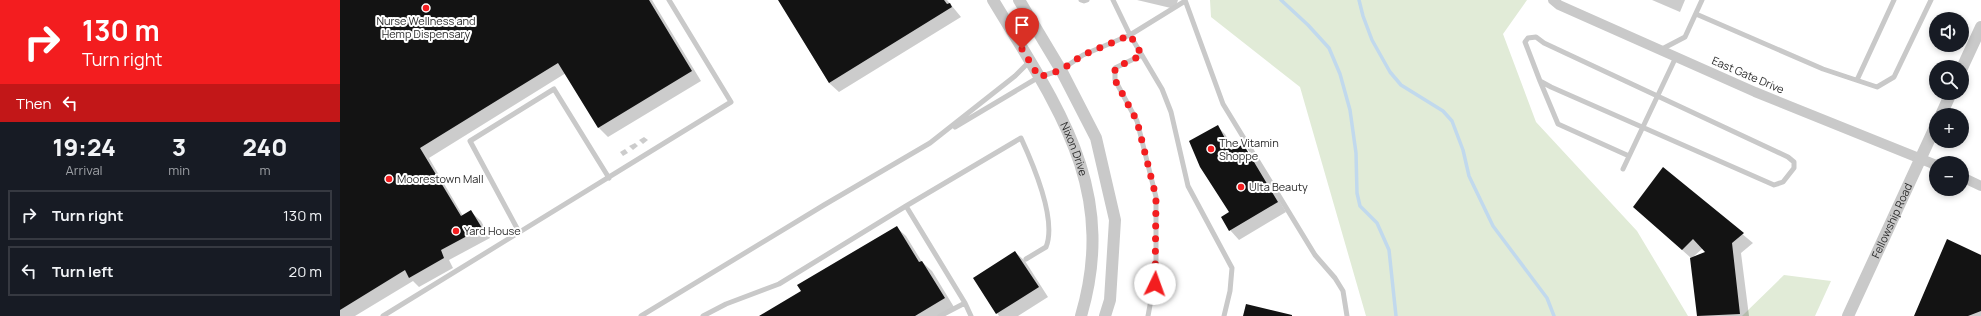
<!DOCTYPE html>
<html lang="en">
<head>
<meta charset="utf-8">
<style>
  body { margin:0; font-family:Manrope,sans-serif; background:#20242c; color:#f1f3f6; height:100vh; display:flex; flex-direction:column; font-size:15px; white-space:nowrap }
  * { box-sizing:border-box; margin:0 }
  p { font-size:13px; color:#9ea1a6 }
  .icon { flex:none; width:22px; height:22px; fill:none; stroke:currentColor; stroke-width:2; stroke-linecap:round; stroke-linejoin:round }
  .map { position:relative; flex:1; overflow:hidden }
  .drawer { display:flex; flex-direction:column; background:#171b24; width:340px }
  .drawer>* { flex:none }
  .hud { background:#f31d1f; color:#fff; overflow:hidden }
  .tools { position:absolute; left:1589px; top:12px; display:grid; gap:8px }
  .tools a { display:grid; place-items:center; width:40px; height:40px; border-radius:50%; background:#171b24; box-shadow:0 2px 6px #0003; font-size:20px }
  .pin { position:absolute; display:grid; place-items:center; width:34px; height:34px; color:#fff; margin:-41px -17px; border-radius:50% 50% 50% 0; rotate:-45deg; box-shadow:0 0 4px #0007 }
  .pin .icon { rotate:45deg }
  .me { position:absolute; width:44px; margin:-22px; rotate:3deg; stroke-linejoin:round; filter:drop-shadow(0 0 3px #0008) }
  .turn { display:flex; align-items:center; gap:14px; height:84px; padding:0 16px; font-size:18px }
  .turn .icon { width:52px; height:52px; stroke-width:2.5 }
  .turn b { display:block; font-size:28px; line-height:34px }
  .then { display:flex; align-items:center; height:38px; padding:0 16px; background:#0003; gap:8px; font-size:15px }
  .eta { display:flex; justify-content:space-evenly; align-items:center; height:68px; text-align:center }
  .eta b { font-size:24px; font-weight:800; line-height:28px }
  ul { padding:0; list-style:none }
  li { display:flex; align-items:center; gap:12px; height:50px; margin:0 8px 6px; padding:0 8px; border:2px solid #363941; border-radius:0px }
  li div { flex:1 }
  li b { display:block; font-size:15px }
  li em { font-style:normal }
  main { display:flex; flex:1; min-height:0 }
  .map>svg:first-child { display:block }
  .green { fill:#e1ebd7 }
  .shadow { fill:#0003; fill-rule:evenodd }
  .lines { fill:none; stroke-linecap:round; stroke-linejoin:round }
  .stream { stroke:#c1d9ed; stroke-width:3.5 }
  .building { fill:#131313 }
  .service { stroke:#c9c9c9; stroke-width:5 }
  .minor { stroke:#c9c9c9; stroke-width:10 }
  .tertiary { stroke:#c9c9c9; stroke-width:12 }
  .route { stroke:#f31d1f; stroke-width:7; stroke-dasharray:0 12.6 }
  .poi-dot { fill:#f31d1f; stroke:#fff; stroke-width:1.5 }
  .labels { text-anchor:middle; stroke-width:4; stroke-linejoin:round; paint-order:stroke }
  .poi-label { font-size:11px; fill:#2c2c2c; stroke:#fff; text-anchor:start }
  .street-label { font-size:11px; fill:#2c2c2c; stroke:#fff }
</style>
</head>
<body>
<main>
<section class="drawer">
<div class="hud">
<div class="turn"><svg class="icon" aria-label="right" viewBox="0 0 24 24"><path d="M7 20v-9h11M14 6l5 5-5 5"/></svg><div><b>130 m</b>Turn right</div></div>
<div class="then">Then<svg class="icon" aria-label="left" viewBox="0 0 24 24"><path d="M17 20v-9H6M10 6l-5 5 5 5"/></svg></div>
</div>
<div class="eta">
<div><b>19:24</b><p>Arrival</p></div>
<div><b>3</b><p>min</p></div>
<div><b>240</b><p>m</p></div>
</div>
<ul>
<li><svg class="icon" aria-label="right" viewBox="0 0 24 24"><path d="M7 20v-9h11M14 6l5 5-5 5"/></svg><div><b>Turn right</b></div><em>130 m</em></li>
<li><svg class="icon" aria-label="left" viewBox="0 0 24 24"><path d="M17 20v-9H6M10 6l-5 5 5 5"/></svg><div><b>Turn left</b></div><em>20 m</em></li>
</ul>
</section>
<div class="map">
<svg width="1641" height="316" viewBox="0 0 1641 316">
  <rect width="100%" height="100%" fill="#fff"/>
  <path class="green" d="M870,0h317l-24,34 33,88 101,109 51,85h-322l-66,-229 -89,-70z
    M1444,275l47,6 -16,35h-73z"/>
  <path class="shadow" d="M0,0h312l49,81 -93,56 -9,-9 -33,-55 -137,85 34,58 8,-4 10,9 9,17 -41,22 4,8 -34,19 -6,-6 -58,35h-15z
    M439,0h168l14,17 -122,75 -10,-9z
    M797,0h41l-3,9z
    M1312,0h33l-5,12z
    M878,127l7,7 9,16 10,-2 10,10 32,54 -47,28 -9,-10v-18z
    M304,137l4,3 -5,4 -4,-4z
    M295,143l3,3 -5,4 -4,-4z
    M285,149l3,4 -5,3 -3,-4z
    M1323,168l90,75 -12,10 8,63h-51l-7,-58 -57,-51zM1363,248l4,4 -14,5z
    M556,227l10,9 16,26 10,9 22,36 -14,9h-179l42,-25z
    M675,252l10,9 23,36 -30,19h-19l-25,-38z
    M1641,256v60h-66z"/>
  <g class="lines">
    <path class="stream" d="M941,0l27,25 21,23 11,26 10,36 6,43 1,40 3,13 17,17 12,27 7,66
      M1019,0l4,16 9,24 18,32 11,13 42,26 9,10 11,29 6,26 24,50 54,72 7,18"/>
  </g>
  <path class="building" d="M0,0h309l43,71 -94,57 -40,-65 -138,85 41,68 10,-6 11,18 -41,22 3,8 -35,20 -4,-8 -65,40z
    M438,0h166l3,4 3,-1 2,4 -123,76z
    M878,125l13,25 11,-5 3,2 33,55 -49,29 -8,-14 8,-5 -29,-45 -11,-26z
    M1323,167l81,66 -12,10 8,71 -43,2 -7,-58 15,-6 -12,-13 -11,11 -49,-43z
    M557,226l22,36 3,-1 23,37 -30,18h-156l42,-25 -4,-6z
    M1607,239l34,16v56l-13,5h-54z
    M675,251l24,36 -43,27 -23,-36z
    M906,304l46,11v1h-49z"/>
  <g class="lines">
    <path class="service" d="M741,0l3,1 3,-1
      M773,0l17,35 32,54 9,23 17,74 44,82 -2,23 -6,25
      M845,0l38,104 92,151 20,23 8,13 4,25
      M1356,14l127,55 54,18 17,-10 37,-77
      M1196,37l8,6 244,114 6,5v6l-11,14 -9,3 -223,-98 -11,-6 -15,-39 3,-4z
      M1322,49l23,-12 17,-37
      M802,55l-27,13v12l22,41 19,76v76l-8,43
      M1517,80l37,-80
      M1200,81l18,43 71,32
      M615,127l84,-50 22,-7 22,-15 47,-20 55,-34
      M1283,169l53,-112
      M566,206l115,-68c12,26 36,82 25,109l-20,12
      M179,232l-49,-91 84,-52 55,89
      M43,316l348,-214 -62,-102
      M301,316l183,-111 106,-62 85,-67 14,-14
      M363,316l23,-12 53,-20 127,-78 59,97 6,13
      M600,316l25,-13"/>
    <path class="minor" d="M1213,0l6,5 196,87 181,73
      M1622,177l19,9"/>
    <g class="tertiary">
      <path id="s1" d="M653,0c63,105 126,187 88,316"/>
      <path d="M679,0l42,70 35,68 19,82 -5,80 -5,16"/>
      <path d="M1622,68l19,-41"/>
      <path d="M1601,115l10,-22"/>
      <path id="s2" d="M1508,316l88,-191"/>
    </g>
  </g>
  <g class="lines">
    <path class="route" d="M682,49l17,28 22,-7 22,-15 47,-20 12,20 -27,13v12l22,41 19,76 -1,87"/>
  </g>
  <g class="poi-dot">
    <circle cx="86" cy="8" r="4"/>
    <circle cx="871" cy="149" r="4"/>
    <circle cx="49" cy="179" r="4"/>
    <circle cx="901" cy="187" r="4"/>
    <circle cx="116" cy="231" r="4"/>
  </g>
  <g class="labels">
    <g class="poi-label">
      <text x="86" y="25" text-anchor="middle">Nurse Wellness and<tspan x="86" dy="13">Hemp Dispensary</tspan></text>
      <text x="879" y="147">The Vitamin<tspan x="879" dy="13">Shoppe</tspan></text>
      <text x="57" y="183">Moorestown Mall</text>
      <text x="909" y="191">Ulta Beauty</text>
      <text x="124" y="235">Yard House</text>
    </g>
    <g class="street-label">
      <text transform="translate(1408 75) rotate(23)" y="4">East Gate Drive</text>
      <text dy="4" stroke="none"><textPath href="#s1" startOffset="170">Nixon Drive</textPath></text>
      <text dy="4" stroke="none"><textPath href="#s2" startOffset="105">Fellowship Road</textPath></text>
    </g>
  </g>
</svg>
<div class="tools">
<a><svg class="icon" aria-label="sound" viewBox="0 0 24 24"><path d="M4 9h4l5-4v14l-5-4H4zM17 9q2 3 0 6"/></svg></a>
<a><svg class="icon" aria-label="search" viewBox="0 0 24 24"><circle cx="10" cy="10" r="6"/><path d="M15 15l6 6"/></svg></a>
<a>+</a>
<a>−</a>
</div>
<div class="pin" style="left:682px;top:49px;background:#d93025"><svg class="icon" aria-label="arrive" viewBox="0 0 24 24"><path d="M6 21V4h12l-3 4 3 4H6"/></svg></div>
<svg class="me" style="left:815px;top:284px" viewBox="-20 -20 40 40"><circle r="19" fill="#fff"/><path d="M0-13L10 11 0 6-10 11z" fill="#f31d1f"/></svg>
</div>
</main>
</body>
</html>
